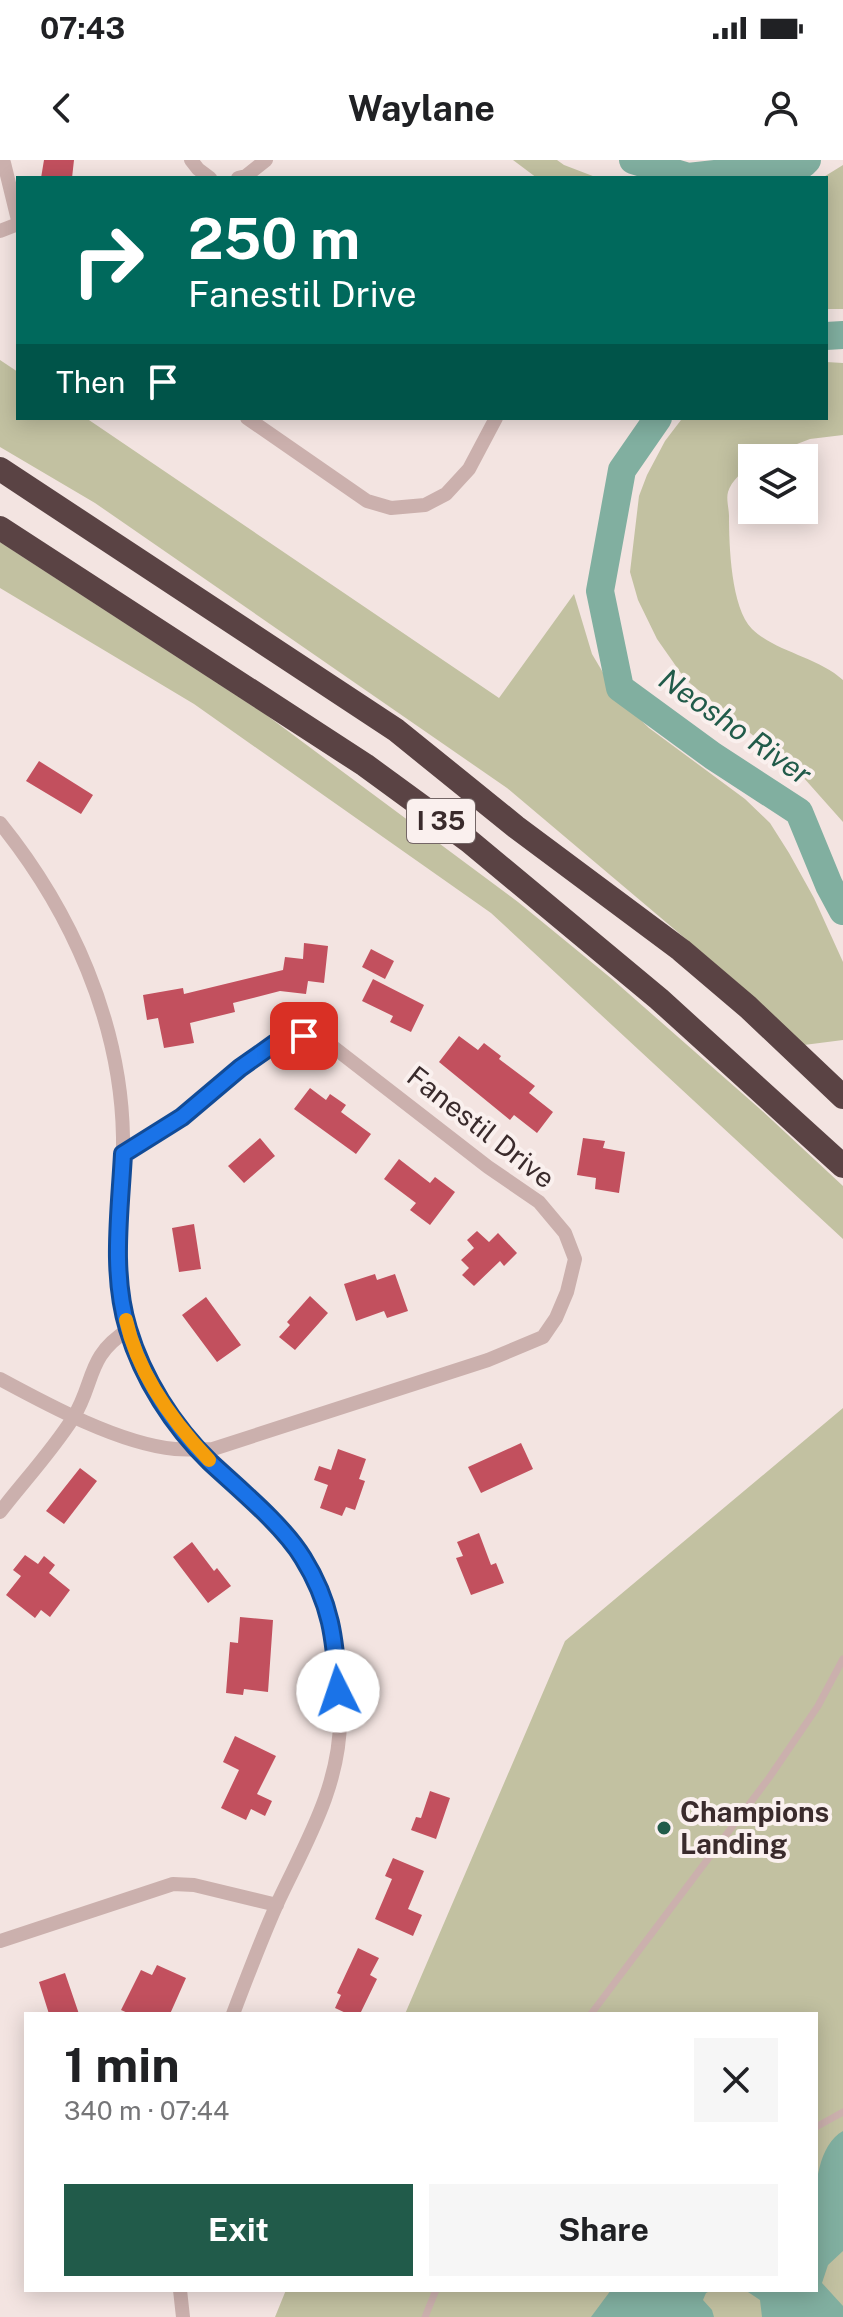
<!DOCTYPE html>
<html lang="en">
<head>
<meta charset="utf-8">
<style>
  body { margin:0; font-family:"Public Sans",sans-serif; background:#f6f6f6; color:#202124; height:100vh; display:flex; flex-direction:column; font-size:30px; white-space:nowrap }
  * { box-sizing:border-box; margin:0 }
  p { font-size:26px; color:#757577 }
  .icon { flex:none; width:44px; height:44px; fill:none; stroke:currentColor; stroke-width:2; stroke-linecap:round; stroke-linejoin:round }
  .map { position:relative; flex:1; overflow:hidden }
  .details { position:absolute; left:24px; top:1852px; width:794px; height:280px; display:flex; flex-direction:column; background:#fff; border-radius:0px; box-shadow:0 4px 20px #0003 }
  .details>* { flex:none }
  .hud { position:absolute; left:16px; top:16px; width:812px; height:244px; border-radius:0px; box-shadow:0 4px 20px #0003; background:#00695c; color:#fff; overflow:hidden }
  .fabs { position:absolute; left:738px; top:284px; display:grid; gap:16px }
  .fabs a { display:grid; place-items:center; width:80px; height:80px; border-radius:0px; background:#fff; box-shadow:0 4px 20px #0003; font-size:40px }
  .pin { position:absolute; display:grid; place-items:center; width:68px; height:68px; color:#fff; margin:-34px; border-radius:16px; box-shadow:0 4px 12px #0006 }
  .me { position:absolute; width:88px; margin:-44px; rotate:356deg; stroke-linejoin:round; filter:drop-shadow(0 0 6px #0008) }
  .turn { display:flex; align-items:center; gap:28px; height:168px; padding:0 40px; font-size:36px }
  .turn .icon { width:104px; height:104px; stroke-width:2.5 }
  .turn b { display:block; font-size:56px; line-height:68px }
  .then { display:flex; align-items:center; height:76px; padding:0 40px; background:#0003; gap:16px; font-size:30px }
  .round { display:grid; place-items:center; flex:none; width:84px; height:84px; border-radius:0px; background:#f6f6f6 }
  .overview { display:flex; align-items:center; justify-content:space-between; height:136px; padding:0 40px }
  h1 { font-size:48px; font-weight:700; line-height:60px }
  .primary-button { display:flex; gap:16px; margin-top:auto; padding:16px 40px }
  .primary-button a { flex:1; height:92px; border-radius:0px; background:#215b4a; color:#fff; font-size:32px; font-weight:700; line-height:92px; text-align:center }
  .primary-button a+a { background:#f6f6f6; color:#202124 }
  .status { display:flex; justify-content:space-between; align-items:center; height:56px; padding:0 40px; background:#fff; direction:ltr }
  .status svg { height:22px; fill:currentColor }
  header { display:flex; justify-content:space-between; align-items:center; height:104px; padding:0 40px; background:#fff; font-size:36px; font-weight:700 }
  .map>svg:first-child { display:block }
  .green { fill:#c2c1a1 }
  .water { fill:#81afa0 }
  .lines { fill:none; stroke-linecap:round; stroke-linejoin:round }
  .river { stroke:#81afa0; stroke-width:28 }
  .building { fill:#c2505e }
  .lane { stroke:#cbb0ad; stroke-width:7 }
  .street { stroke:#cbb0ad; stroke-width:14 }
  .highway { stroke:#5a4344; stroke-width:24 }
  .route-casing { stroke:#114b97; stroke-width:20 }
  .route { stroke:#1a73e8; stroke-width:14 }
  .slow { stroke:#f59e0b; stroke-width:14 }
  .poi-dot { fill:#215b4a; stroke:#faf0ee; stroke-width:3 }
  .labels { text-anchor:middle; stroke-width:8; stroke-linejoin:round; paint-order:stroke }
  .shield { fill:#faf0ee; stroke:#746666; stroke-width:2 }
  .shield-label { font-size:26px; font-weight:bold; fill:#3a2b2c }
  .street-label { font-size:28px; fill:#3a2b2c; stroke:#faf0ee }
  .poi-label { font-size:28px; font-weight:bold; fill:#3a2b2c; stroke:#faf0ee; text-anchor:start }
  .water-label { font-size:30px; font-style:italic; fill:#215b4a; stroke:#faf0ee }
</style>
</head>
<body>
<div class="status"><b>07:43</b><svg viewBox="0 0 49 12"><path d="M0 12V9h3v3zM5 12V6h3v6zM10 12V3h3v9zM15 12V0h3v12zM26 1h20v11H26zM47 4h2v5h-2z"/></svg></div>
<header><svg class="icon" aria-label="back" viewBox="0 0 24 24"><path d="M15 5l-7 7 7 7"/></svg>Waylane<svg class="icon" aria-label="person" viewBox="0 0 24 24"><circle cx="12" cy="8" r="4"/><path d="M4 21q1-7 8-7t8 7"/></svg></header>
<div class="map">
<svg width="843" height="2157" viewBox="0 0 843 2157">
  <rect width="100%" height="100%" fill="#f3e4e1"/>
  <path class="green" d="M513,0h44l7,5 34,13h-61z
    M843,5v144h-17v-131h-4z
    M0,200l18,12v46h68l413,280 75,-104 18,60 26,44 31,30 96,71 25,24 19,30 25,45 29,64v78l-39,5 -66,-62 -231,-195 -412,-285 -95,-56z
    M826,202l17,1v72l-33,4 -49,19h-9v7c-8,5 -21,16 -24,27 -2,7 1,17 1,24 0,29 2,92 23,113 24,23 66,28 91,51v142l-40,-45 -118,-98 -28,-40 -19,-39 -8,-28 9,-76 8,-21 18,-34 16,-21 2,-2h143z
    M0,382l265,172 253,188 94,77 148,130 83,77v53l-352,-326 -297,-209 -194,-116z
    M843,1248v909h-568l11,-27h530v-276h-411l160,-373z"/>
  <path class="water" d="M843,1971v120l-15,14 -6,18 21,23v11h-81l-2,-17 -15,-10h71c0,-40 -13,-137 27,-159z
    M611,2130h101l-6,3 -3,7 9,10 2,7h-123z"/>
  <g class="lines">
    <path class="river" d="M633,0l55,17 115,-13 4,-4
      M826,176l17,-1
      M658,258l-36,52 -22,121 20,97 93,68 86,56 30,73 14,26"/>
  </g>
  <path class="building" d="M44,0h30l-2,18h-31z
    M39,601l54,34 -12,19 -55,-33z
    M304,783l24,3 -4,37 -16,-2 -2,13 -26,-3 -47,12 2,9 -45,11 4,20 -30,5 -6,-30 -11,2 -4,-25 40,-7 1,6 99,-24 2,-13 18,2z
    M371,789l23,12 -9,18 -23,-12z
    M373,819l51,26 -13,27 -21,-10 3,-6 -31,-15z
    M459,876l19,14 6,-7 17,13 -2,3 36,27 -6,7 24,19 -16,21 -23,-18 -4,5 -71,-58z
    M310,928l16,12 4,-6 16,11 -5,7 30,22 -15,20 -62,-45z
    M260,978l15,18 -31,27 -16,-17z
    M583,978l22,3 -2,7 22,4 -6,41 -24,-4 1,-11 -19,-3z
    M399,999l31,24 5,-6 20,15 -25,33 -20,-15 6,-7 -32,-24z
    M194,1064l7,45 -22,3 -7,-44z
    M477,1071l12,11 9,-9 19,20 -13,13 -4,-5 -26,25 -12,-11 7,-7 -8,-8 13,-12 -7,-8z
    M375,1114l2,6 18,-6 13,37 -21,7 -3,-7 -28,10 -12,-37z
    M310,1136l18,17 -33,37 -16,-13 11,-12 -3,-3z
    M206,1137l35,48 -24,17 -35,-47z
    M521,1283l12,26 -52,24 -13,-26z
    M338,1289l28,10 -7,20 6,2 -10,29 -9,-3 -4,9 -22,-8 8,-23 -14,-5 5,-14 12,4z
    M80,1308l17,13 -33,43 -18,-13z
    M479,1373l12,32 5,-2 8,20 -33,12 -15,-37 7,-2 -6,-14z
    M192,1382l22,29 3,-3 14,18 -23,17 -35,-46z
    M25,1395l13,9 6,-8 11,9 -6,8 21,17 -20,27 -9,-7 -6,8 -29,-23 15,-19 -8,-6z
    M240,1457l33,3 -5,72 -24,-3 -1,6 -17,-2 4,-51 8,1z
    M235,1576l41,20 -19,38 15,7 -7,15 -14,-7 -5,11 -25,-12 18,-38 -16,-8z
    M430,1631l20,7 -14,41 -25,-9 5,-13 5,1z
    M393,1698l31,13 -16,38 14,6 -9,21 -38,-17 17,-40 -7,-3z
    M358,1788l21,10 -9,17 7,4 -17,35h-12l-13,-6 6,-13 -4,-2z
    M157,1805l29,13 -16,36h-40l-9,-4 20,-40 11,5z
    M65,1813l14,41h-30l-10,-32z"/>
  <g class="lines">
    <path class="lane" d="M591,1854l178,-236 49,-72 25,-47
      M816,1967l27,-15
      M425,2157l11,-27"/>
    <path class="street" d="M191,0l7,9 12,9
      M0,1l4,2 14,57
      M238,18l8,-2 20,-16
      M0,71l18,-7
      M247,258l120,83 24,7 34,-3 21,-11 23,-25 27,-51
      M0,663c71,88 121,199 123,314 1,64 -16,133 6,196 17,48 44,91 80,127 31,31 66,59 92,95 33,45 39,109 39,164 0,68 -35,125 -63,185 -16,36 -30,73 -44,110
      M0,1219c48,26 120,65 175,70 12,1 25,0 38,0l275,-89 55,-23 13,-19 11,-26 8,-33 -10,-26 -26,-31 -51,-35 -160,-124 -24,-7 -30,8 -34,24 -58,49 -59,37
      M0,1352c24,-31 52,-61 73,-94 22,-35 13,-62 55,-88
      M0,1781l173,-57 21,1 83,20
      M180,2130l3,27"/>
    <path class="highway" d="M0,309l396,261 120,97 165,123 67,57 95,90
      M0,368l365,237 104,76 190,158 184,167"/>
  </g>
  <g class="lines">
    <g class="route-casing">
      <path id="route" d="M304,876l-30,8 -34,24 -58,49 -59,37c-3,58 -12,119 5,175 15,50 45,97 82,133 29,27 73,63 93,96 28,45 32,81 35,133"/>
    </g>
    <use href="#route" class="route"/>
    <path class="slow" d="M126,1160c12,54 46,101 83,140"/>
  </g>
  <circle class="poi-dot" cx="664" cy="1668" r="8"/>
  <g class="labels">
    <rect class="shield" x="407" y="639" width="68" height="44" rx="6"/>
    <g class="shield-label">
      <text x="441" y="670">I 35</text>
    </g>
    <g class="street-label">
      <text transform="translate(481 967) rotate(38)" y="10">Fanestil Drive</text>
    </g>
    <g class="poi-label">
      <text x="680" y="1662">Champions<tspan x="680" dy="32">Landing</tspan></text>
    </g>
    <g class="water-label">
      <text transform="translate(735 567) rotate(35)" y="10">Neosho River</text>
    </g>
  </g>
</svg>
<div class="fabs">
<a><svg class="icon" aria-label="layers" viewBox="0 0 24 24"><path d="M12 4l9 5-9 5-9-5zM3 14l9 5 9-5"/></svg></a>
</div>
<div class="pin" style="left:304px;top:876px;background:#d93025"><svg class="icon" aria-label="arrive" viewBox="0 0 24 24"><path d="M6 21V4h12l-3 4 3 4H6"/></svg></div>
<svg class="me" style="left:338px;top:1531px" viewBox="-20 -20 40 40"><circle r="19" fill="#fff"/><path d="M0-13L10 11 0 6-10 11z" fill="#1a73e8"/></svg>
<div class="hud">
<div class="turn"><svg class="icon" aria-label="right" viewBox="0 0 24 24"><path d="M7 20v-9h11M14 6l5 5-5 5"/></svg><div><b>250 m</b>Fanestil Drive</div></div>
<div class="then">Then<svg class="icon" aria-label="arrive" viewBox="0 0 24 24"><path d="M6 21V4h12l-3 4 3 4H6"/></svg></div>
</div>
<section class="details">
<div class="overview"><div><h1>1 min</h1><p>340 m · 07:44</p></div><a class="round"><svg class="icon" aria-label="close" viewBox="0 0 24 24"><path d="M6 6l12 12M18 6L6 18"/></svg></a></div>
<div class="primary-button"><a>Exit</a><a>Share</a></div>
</section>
</div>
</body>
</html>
